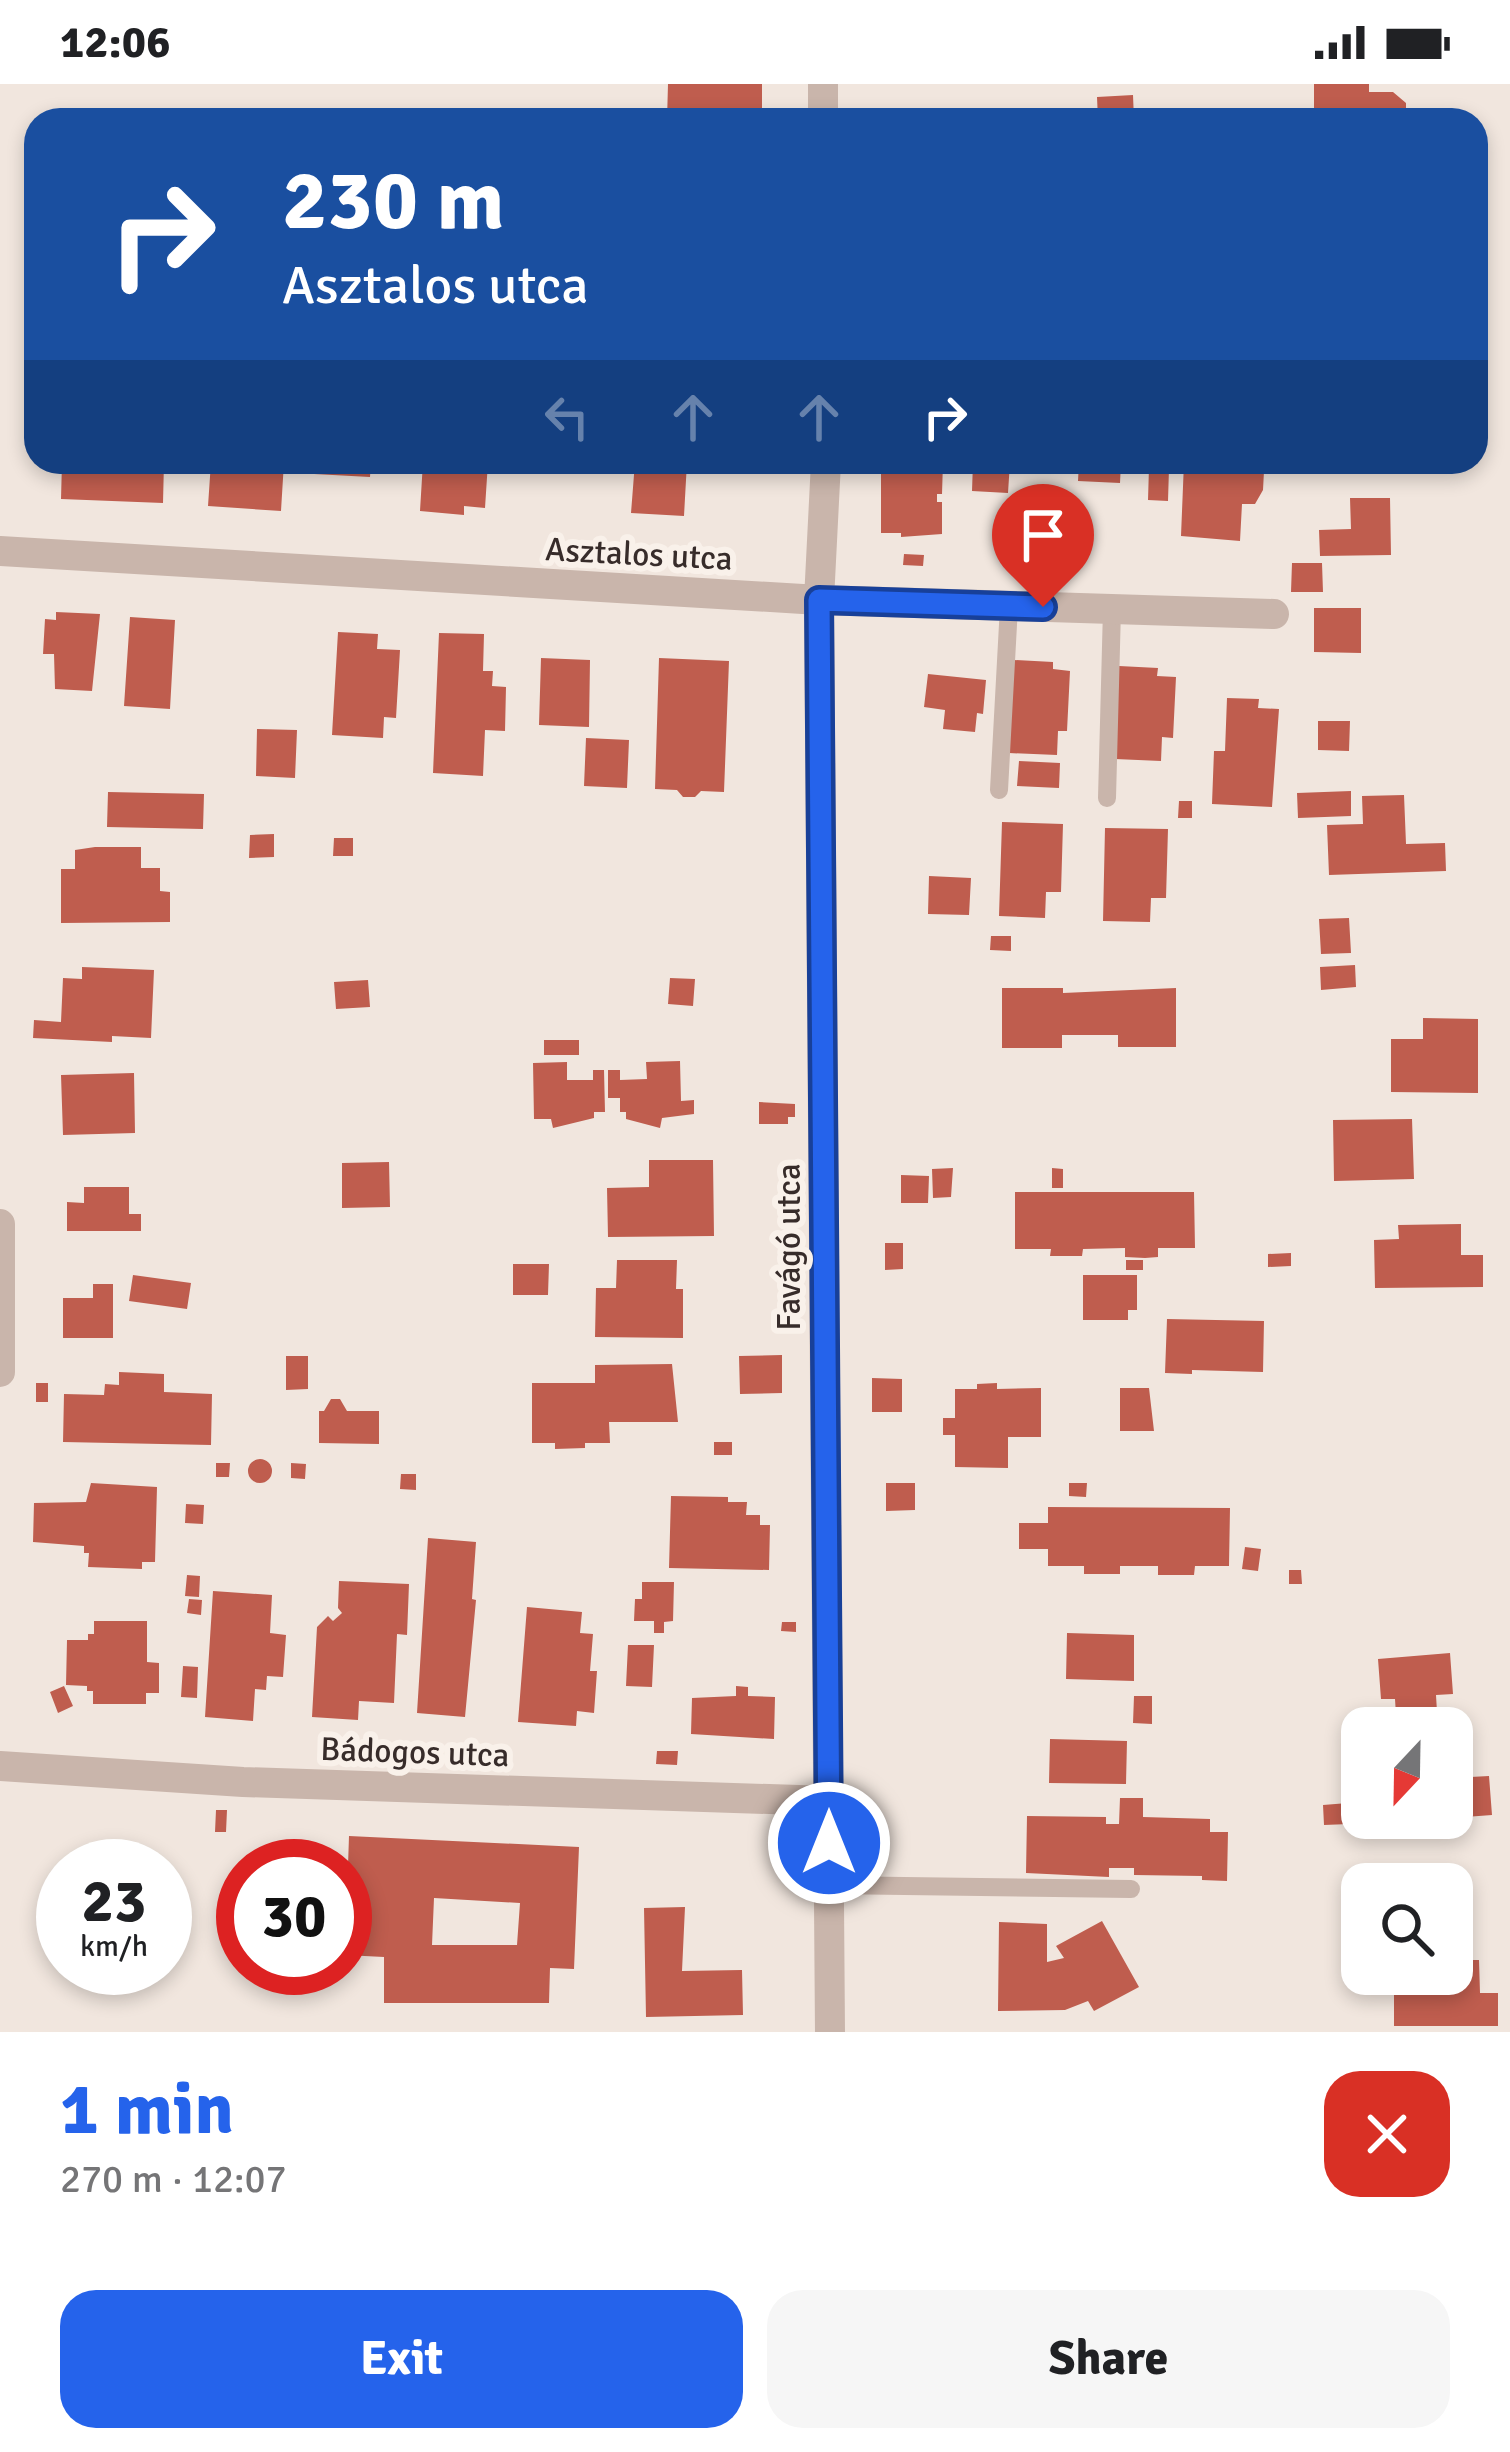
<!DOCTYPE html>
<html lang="en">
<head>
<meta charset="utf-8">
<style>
  body { margin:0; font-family:Signika,sans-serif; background:#f6f6f6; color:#202124; height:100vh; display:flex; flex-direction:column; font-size:45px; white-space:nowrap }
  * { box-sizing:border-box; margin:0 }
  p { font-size:39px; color:#757577 }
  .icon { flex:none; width:66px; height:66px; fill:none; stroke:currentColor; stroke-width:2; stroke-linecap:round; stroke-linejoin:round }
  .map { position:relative; height:1948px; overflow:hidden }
  .side { display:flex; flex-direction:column; background:#fff; flex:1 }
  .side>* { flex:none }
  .hud { position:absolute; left:24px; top:24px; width:1464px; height:366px; border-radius:36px; box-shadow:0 6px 18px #0003; background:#1a4fa0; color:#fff; overflow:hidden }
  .needle { width:78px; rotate:202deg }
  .fabs { position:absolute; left:1341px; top:1623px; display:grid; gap:24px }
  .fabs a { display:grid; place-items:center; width:132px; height:132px; border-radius:24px; background:#fff; box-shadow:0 6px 18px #0003; font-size:60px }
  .speed { position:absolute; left:36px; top:1755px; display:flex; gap:24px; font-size:60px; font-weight:700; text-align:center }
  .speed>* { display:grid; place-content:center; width:156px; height:156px; border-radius:50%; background:#fff; box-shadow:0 6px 18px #0003; line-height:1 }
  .speed small { font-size:30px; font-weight:400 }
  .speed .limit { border:18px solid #d22; background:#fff; color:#111 }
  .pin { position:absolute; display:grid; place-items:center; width:102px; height:102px; color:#fff; margin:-123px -51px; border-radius:50% 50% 50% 0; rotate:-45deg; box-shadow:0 0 12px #0007 }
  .pin .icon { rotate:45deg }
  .me { position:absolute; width:132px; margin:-66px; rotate:0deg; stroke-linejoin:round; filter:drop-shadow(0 0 9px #0008) }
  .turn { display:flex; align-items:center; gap:42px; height:252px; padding:0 60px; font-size:54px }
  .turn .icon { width:156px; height:156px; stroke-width:2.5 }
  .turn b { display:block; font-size:84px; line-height:102px }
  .lanes { display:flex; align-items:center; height:114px; padding:0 60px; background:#0003; justify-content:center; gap:60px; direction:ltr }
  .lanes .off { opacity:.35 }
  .round { display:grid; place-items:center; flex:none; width:126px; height:126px; border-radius:36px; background:#f6f6f6 }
  .headline { display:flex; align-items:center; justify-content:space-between; height:204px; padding:0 60px }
  h1 { font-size:72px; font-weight:700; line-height:90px; color:#2563eb }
  .cta { display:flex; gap:24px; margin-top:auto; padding:24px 60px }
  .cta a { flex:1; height:138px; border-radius:36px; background:#2563eb; color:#fff; font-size:48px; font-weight:700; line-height:138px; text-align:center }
  .cta a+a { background:#f6f6f6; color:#202124 }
  .status { display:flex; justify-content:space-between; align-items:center; height:84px; padding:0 60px; background:#fff; direction:ltr }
  .status svg { height:33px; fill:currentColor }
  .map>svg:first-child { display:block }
  .building { fill:#bf5d4e; fill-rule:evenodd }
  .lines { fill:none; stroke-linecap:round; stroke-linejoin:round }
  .service { stroke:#c9b5ab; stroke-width:18 }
  .minor { stroke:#c9b5ab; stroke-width:30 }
  .route-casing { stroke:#184099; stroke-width:30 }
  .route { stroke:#2563eb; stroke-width:21 }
  .labels { text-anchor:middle; stroke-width:12; stroke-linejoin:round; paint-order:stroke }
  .street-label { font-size:33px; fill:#372c2a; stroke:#f9f1ea }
</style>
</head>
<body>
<div class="status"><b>12:06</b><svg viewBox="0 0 49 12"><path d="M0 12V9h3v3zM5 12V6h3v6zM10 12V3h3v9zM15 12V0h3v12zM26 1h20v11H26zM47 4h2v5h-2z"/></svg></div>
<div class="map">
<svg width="1510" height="1948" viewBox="0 0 1510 1948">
  <rect width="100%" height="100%" fill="#f1e6de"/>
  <path class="building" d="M668,0h94v24l-7,1 -9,11h-79z
    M1314,0h55v8h24l13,11v17h-92z
    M1133,11l1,25h-36l-1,-23z
    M62,378h102l-1,41 -102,-4z
    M211,378h73l-3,49 -73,-5z
    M315,378h56l-1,15 -56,-3z
    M423,378h65l-3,46 -21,-2v9l-44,-4z
    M635,378h52l-3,54 -53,-3z
    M881,378h62l-1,32h-5v8h5v32l-41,3v-4h-20z
    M973,378h37l-2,31 -36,-2z
    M1079,378h42l-1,21 -42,-2z
    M1184,378h75l5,9 -1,19 -8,14h-13l-2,37 -59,-5z
    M1149,383l20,1 -1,33 -20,-1z
    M1350,414h40l1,57 -71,1 -1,-26 32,-1z
    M904,470l20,1 -1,11 -20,-1z
    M1292,479h30l1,29h-32z
    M1314,524h47v45l-47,-1z
    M56,528l44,2 -8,77 -37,-2 -1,-35h-11l2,-35 11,1z
    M130,533l45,3 -5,89 -46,-3z
    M338,548l40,2 -1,15 23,1 -4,68 -12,-1 -1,21 -51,-3z
    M439,549l45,1 -1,37h10l-1,15 14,1 -1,44 -20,-1 -2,46 -50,-3z
    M541,574l49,2 -1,67 -50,-2z
    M659,574l70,3 -5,131 -23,-1 -6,6h-12l-6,-7 -22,-1z
    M1014,576l39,2v7l17,2 -3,60h-9l-1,24 -48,-2z
    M1119,582l39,2 -1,8 19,1 -3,61 -11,-1 -1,24 -46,-2z
    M928,590l58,6 -3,34 -6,-1 -2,19 -32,-3 2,-19 -21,-3z
    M1227,614l32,1 -1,9 21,1 -7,98 -60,-3 2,-53h11z
    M1318,637h32l-1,30 -31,-1z
    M257,645l40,1 -2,48 -39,-2z
    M586,654l43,2 -2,48 -43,-2z
    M1019,677l41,2 -1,25 -42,-2z
    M1351,707v25l-53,2 -1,-25z
    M108,708l96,2 -1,35 -96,-2z
    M1404,711l2,49 39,-1 1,28 -117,4 -2,-50 36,-1 -1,-28z
    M1179,717h13v17h-14z
    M1002,738l61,2 -2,68h-15l-1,26 -46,-2z
    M1105,744l63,1 -2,69h-15l-1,24 -47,-1z
    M274,750v23l-25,1 1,-23z
    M334,754h19v18h-20z
    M95,763h46v21h19v23l10,1v30l-109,1v-54h14v-19z
    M929,792l42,2 -2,37 -41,-1z
    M1349,834l2,35 -30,1 -2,-35z
    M991,852h20v15l-21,-1z
    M1355,881l1,22 -35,3 -1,-23z
    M82,883l72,3 -3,68 -39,-2v6l-79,-4 1,-18 27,2 2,-44 19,1z
    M670,894l25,1 -2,27 -25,-2z
    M368,896l2,27 -34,2 -2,-27z
    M1002,904h61v5l113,-5v59h-58v-12h-56v13h-60z
    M1423,934l55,1v74l-87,-1v-53h32z
    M544,956h35v15h-35z
    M680,977l1,40 13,-1v14l-32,4 -2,10 -34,-9v-7h-6v-14h-12v-28h12v10l27,-1 -1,-17z
    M567,978v18h26v-10h11l1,42h-11v6l-41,10 -2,-9h-17l-1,-56z
    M134,989l1,60 -72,2 -2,-60z
    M759,1018l36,2v13h-7v7h-29z
    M1412,1035l2,60 -80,2 -1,-61z
    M649,1076h64l1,76 -106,1 -1,-49 42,-1z
    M389,1078l1,45 -48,1v-45z
    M953,1084l-2,29 -18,1 -1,-29z
    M1052,1084l11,1v19h-11z
    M901,1091l28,1 -1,27h-27z
    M84,1103h45v27h12v17h-74v-29l17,1z
    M1015,1108h179l1,56h-37v9l-13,1 -20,-1v-9l-42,1 -1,7h-32l1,-7h-36z
    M1461,1140v31h22v32l-108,1 -1,-48 25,-1 -1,-14z
    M885,1159h18v26l-18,1z
    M1291,1169v13l-23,1v-13z
    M617,1176h60l-1,29h7v49l-88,-1 1,-49h20z
    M1126,1176h17v10h-17z
    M513,1180h36l-1,31h-35z
    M133,1191l58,8 -4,26 -58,-8z
    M1083,1191h54v35h-9v10h-45z
    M93,1200h20v54h-50v-40h30z
    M1167,1235l97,2 -1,51 -71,-2v4l-27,-1z
    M782,1271v38l-42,1 -1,-38z
    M286,1272h22v33l-22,1z
    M672,1280l6,58h-69l1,21h-25v5l-30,1v-6h-23v-60h63v-18z
    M119,1288l45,2v18l48,2 -1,51 -148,-3 1,-48 40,1 1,-11 14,1z
    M872,1294l30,1v33h-30z
    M36,1299h12v19h-12z
    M997,1299v6l44,-1v49h-33v31l-53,-1v-32h-12v-17h12v-29h22v-5z
    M1120,1304h29l5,43h-34z
    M331,1315h9l7,12h32v33l-60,-1v-32h5z
    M714,1358h18v13h-18z
    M248 1387a12 12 0 1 1 24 0a12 12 0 1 1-24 0Z
    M216,1379h14l-1,14h-13z
    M291,1379l15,1 -1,15 -14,-1z
    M401,1390h15v16l-16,-1z
    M91,1399l66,4 -2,75h-13v7l-54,-2 1,-14h-5v-7l-51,-4 1,-39 52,-1z
    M886,1399h29v27l-29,1z
    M1069,1399h18l-1,14 -17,-1z
    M671,1412l57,1v5h19l-1,13h14v10h10l-1,45 -100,-2z
    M186,1420l18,1 -1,19 -18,-1z
    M1048,1423l182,1 -1,58h-34l-1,9h-36v-9h-38v8h-36v-8h-36v-17h-29v-26h29z
    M428,1454l48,4 -4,57 4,1 -11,117 -48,-4z
    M1245,1463l16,2 -3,22 -16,-2z
    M1289,1486h12l1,14h-13z
    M187,1491l13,1 -1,21 -14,-1z
    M339,1497l70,3 -2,51 -10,-1 -3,69 -35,-2 -1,19 -46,-3 5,-90 11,-11 5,5 9,-8 -4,-5z
    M642,1498h32l-1,39 -9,1v11h-10v-12h-20l1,-22h7z
    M213,1507l59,4 -2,38 16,2 -3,42 -16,-1 -1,14 -11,-1 -2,32 -48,-4z
    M189,1515l13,1 -1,15 -14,-2z
    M527,1523l55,5 -2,21 13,1 -3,37h7l-3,42 -17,-2 -1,15 -58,-4z
    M94,1537h53v41l12,1v30h-13v11h-53v-13h-6v-5l-21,-1 1,-45h21v-6h6z
    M782,1538h14v10l-15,-1z
    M1067,1549l67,2v46l-68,-2z
    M628,1561h26l-2,42 -26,-1z
    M1450,1569l3,41 -17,1 1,17 -41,3 -1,-16h-14l-3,-40z
    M183,1582l15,1 -1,31 -16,-1z
    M64,1602l9,20 -15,7 -8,-21z
    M736,1602l12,1v9l27,1 -1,42 -83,-5 1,-36 44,-2z
    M1134,1612h18v28l-19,-1z
    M1050,1655l77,2 -1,43 -77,-1z
    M657,1667h21l-1,14 -21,-1z
    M1489,1692l3,39 -40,3v-40z
    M1120,1714h23v19l67,2v13h18l-1,49 -25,-1v-4l-68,-1v-7h-25v9l-83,-4 1,-57 79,1v7h13z
    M1348,1719l1,21 -25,1 -1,-20z
    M216,1726h11l-1,22h-11z
    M349,1752l230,11 -5,122 -24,-1 -1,35h-165v-46l-39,-2zM434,1814l86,5 -3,42h-85z
    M685,1823l-3,64 60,-1 1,45 -97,2 -2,-109z
    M1102,1837l37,66 -45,24 -6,-10 -23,9 -67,1 1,-89 48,2v38l17,-4 -8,-12z
    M1452,1876h27l1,33h18v33h-104v-33h11l-1,-19h48z"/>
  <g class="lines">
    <path class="service" d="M999,706l10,-184
      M1107,714l5,-189
      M829,1801l302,4"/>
    <path class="minor" d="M823,36v-36
      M826,378l-7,138 11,1432
      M0,467l819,49 455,14
      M0,1140v148
      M0,1682l243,16 585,19"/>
  </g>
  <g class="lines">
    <g class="route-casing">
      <path id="route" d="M829,1759l-10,-1243 224,7"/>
    </g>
    <use href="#route" class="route"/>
  </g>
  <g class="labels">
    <g class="street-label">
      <text transform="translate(639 469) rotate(3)" y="12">Asztalos utca</text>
      <text transform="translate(788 1163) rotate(-90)" y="12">Favágó utca</text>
      <text transform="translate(415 1667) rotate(2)" y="12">Bádogos utca</text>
    </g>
  </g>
</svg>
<div class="fabs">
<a><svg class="needle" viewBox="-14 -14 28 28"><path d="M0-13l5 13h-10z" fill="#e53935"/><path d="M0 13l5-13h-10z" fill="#757577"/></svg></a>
<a><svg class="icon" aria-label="search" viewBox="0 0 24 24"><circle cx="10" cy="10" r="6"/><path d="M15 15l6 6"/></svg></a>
</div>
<div class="speed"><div>23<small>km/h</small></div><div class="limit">30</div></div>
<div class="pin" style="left:1043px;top:523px;background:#d93025"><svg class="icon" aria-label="arrive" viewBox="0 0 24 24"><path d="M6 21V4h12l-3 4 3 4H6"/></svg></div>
<svg class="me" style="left:829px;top:1759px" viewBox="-20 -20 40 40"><circle r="17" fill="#2563eb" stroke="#fff" stroke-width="3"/><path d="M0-11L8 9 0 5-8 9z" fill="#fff"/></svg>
<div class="hud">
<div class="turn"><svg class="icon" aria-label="right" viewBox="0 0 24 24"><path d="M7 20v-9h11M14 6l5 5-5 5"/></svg><div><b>230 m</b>Asztalos utca</div></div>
<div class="lanes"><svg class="icon off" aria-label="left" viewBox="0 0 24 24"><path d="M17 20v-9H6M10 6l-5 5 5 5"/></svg><svg class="icon off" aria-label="ahead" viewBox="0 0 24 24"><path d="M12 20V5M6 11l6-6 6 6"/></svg><svg class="icon off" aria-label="ahead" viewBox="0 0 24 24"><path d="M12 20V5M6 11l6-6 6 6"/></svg><svg class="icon" aria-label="right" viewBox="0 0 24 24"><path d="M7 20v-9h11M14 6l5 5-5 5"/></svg></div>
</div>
</div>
<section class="side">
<div class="headline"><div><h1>1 min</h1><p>270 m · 12:07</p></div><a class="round" style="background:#d93025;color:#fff"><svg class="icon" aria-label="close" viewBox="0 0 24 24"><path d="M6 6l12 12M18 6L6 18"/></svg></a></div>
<div class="cta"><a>Exit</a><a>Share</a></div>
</section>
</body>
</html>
